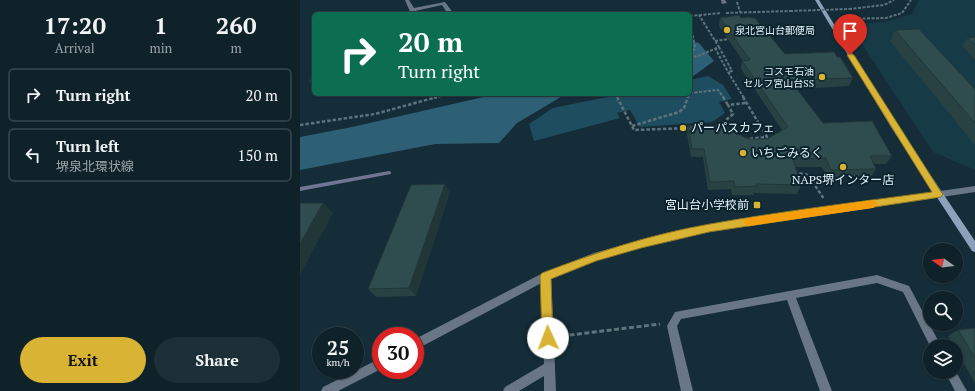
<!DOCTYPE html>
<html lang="en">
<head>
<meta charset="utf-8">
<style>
  body { margin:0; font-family:"PT Serif","Noto Sans JP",serif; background:#1d2f36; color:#f1f3f6; height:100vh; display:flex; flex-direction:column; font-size:15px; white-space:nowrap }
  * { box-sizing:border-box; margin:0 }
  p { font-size:13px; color:#9ba4a8 }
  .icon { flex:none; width:22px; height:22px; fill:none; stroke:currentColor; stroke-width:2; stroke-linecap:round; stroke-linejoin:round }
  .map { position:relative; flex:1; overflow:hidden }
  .details { display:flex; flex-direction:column; background:#0f222a; width:300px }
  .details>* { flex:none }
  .top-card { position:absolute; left:12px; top:12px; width:380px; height:84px; border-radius:6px; box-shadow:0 1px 3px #0004,0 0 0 1px #2f3f47; background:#0b6e4f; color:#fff; overflow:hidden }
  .needle { width:26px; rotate:284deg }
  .controls { position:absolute; left:623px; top:243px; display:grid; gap:8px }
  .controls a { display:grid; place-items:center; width:40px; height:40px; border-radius:50%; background:#0f222a; box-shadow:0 1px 3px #0004,0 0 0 1px #2f3f47; font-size:20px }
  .speed { position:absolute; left:12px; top:327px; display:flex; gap:8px; font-size:20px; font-weight:700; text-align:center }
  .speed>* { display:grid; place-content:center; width:52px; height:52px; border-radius:50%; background:#0f222a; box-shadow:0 1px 3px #0004,0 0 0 1px #2f3f47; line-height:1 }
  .speed small { font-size:10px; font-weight:400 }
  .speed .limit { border:6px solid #d22; background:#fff; color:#111 }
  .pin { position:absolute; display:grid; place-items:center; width:34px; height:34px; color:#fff; margin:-41px -17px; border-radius:50% 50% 50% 0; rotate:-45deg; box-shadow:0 0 4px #0007 }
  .pin .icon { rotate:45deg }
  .me { position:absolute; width:44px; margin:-22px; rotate:358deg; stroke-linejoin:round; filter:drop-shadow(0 0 3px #0008) }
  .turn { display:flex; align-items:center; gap:14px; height:84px; padding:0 20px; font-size:18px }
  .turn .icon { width:52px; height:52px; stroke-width:2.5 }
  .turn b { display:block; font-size:28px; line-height:34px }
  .eta { display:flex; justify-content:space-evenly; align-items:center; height:68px; text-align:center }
  .eta b { font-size:24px; font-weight:700; line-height:28px }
  .primary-button { display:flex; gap:8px; margin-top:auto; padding:8px 20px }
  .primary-button a { flex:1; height:46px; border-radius:24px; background:#d9b334; color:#111; font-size:16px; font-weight:700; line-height:46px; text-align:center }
  .primary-button a+a { background:#1d2f36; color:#f1f3f6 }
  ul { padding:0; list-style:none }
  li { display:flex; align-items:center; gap:12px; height:54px; margin:0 8px 6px; padding:0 12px; border:2px solid #2f3f47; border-radius:6px }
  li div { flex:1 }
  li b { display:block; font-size:15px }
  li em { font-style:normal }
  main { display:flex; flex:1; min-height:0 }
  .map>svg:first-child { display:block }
  .built { fill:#173a47 }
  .green { fill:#1e4d60 }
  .forest { fill:#2e6075 }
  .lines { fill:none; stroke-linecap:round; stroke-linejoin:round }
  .stream { fill:#707591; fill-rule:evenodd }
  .path-far2 { stroke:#5e747d; stroke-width:2; stroke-dasharray:3 1.5; stroke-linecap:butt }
  .path-far1 { stroke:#5e747d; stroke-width:2.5; stroke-dasharray:3.5 2; stroke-linecap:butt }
  .path { stroke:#5e747d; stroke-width:3; stroke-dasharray:5 2.5; stroke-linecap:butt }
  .service { fill:#697685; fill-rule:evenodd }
  .minor { fill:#697685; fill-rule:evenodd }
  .tertiary { fill:#697685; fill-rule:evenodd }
  .secondary { fill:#8da1ba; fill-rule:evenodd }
  .path-bridge { stroke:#5e747d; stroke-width:2; stroke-dasharray:3 1.5; stroke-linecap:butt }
  .wall { fill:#284244 }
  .shaded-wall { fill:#213637 }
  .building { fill:#2f4d4f; stroke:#213637 }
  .route { fill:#d9b334; stroke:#8d7422 }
  .slow { fill:#f59e0b }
  .poi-dot { fill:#d9b334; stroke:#0a232d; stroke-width:1.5 }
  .labels { text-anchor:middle; stroke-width:4; stroke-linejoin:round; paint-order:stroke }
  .far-poi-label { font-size:10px; fill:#e3f2f9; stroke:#0a232d; text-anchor:start }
  .poi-label { font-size:12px; fill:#e3f2f9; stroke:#0a232d; text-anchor:start }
</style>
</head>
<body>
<main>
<section class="details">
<div class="eta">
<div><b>17:20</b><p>Arrival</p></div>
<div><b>1</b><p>min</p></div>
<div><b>260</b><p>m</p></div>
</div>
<ul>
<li><svg class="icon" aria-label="right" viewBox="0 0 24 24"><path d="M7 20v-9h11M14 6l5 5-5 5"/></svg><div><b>Turn right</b></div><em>20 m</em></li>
<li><svg class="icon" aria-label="left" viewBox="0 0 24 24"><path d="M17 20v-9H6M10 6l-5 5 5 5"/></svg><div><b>Turn left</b><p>堺泉北環状線</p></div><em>150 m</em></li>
</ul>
<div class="primary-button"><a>Exit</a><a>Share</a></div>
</section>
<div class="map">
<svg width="675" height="391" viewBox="0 0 675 391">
  <rect width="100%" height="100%" fill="#142d38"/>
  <path class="built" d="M619,0h56v170l-42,-18 -84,-128 35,-2 28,-8z"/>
  <path class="green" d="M408,76l15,9 9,14 -13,3 6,11 -13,9 -72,5 -10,-17 -13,3 3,5 -86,23 -5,-17 24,-16 69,-14h68v-14z"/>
  <path class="forest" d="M390,41l9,2 15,18 -22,16h-2z
    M197,94h69l-49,29 -18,20 -64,1 -135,26v-33l52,-10z"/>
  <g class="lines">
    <path class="stream" d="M89,171l2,1v2l-91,17v-4z"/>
    <path class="path-far2" d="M437,2l3,10
      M549,9l35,-4 10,-5
      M426,13l64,-2
      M390,16l31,-3
      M540,19l46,-1 16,-5 9,-13
      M390,22l5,25 -3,8 4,2 23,-10 -20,-32
      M415,41l14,-2
      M419,47l13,24 -4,1 16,26
      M415,48l13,24
      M390,93l28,-3 6,8
      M315,94l2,4
      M374,95l8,-1
      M134,98l14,-4
      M388,98l2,-5"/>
    <path class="path-far1" d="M317,97l17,33 57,-2
      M423,97l5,8
      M443,97l24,40 -20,2
      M0,125l75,-11 62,-17
      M332,126l47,-14 5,-4 4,-11
      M418,127l15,-13 -5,-9 18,-2
      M494,172l14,3 16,24"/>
    <path class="path" d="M262,336l98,-12"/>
    <path class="service" d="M105,0h4l5,8 31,-6 9,12h-6l-6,-9 -27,6 2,3h-6z"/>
    <path class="minor" d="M421,0h4l2,3 -5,1z
      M246,272l3,1 2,3 5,115h-12v-15l-25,15h-16l2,-4 39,-23 -3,-88 2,-3z
      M577,275l32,11 32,60h-11l-27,-54 -26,-9 -81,15 36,93h-12l-33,-91 -106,19 -4,7 16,65h-12l-14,-65 8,-14z
      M645,372h11l11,19h-12z"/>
    <path class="tertiary" d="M675,186v6l-266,40 -68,16 -46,13 -46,18 -134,71v-11l128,-66 51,-20 47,-13 68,-16z
      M81,358v11l-43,22h-17l2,-4z"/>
    <path class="secondary" d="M515,0h4l77,124 79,117v11l-3,-1 -81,-124z"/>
    <path class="path-bridge" d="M490,11l59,-2"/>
  </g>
  <path class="wall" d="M420,18h21l44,36 52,3 16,21 -4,8 -53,3 27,34 69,33 -6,8h-12l2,5 -5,8 -44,1 -5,-11h-27l6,18 -4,9 -43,-1v2h-22l-1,-6 -23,1 -5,-33h-12l-4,-23 1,-8 60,13h19l15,-9 -41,-61 1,-8h1l-24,-35z
    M595,30l80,59v56l-85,-104z
    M675,37v23l-13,-14 6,-8z
    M150,192l-34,104 -40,1 -8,-8z
    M675,328v55l-19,-33v-4h-2l-6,-10 10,-6z"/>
  <path class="shaded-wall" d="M14,81v7l-5,-6z
    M18,94h10l-9,1z
    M145,184l5,8 -34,104 -7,-8z
    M23,203l10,10 -33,62v-31z"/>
  <path class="building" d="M439,15l2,3 9,-1 2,1h3l30,36 49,-2 3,5h3l13,21 -63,2 33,43 49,-2 20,35h-22l6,13 -45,1 -5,-12 -33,1 8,26 -45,-1 1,2 -22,1 -1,-6 -24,1 -6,-33h-12l-4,-23 32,-1 28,14h19l21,-12 -46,-66 8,-1 -30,-42z
    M619,29l56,60v34l-80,-93z
    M675,37v8l-7,-7z
    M14,71v10l-5,1z
    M145,184l-36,104 -41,1 43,-104z
    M0,203h23l-23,41z
    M675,328v30l-17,-28z"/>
  <path class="route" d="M550,53l4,2 87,137 2,2 -2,3 -232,35 -68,16 -45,13 -45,18 2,59 -1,4 -4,2 -4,-2 -2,-4 -2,-62 2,-3c55,-21 110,-39 168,-49 73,-13 148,-22 222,-32l-85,-137z"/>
  <path class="slow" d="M573,200l5,4 -5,4 -124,18 -4,-1 -1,-3 1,-3 4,-1z"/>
  <g class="poi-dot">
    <circle cx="427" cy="30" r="4"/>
    <circle cx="522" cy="77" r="4"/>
    <circle cx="383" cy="128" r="4"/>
    <circle cx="443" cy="153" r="4"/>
    <circle cx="543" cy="167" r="4"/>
    <rect x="453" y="201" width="8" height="8" rx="2"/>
  </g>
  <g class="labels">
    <g class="far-poi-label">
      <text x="435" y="34">泉北宮山台郵便局</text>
      <text x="514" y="75" text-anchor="end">コスモ石油<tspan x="514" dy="12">セルフ宮山台SS</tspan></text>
    </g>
    <g class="poi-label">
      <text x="391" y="132">パーパスカフェ</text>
      <text x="451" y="157">いちごみるく</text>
      <text x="543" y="184" text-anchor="middle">NAPS堺インター店</text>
      <text x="449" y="209" text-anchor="end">宮山台小学校前</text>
    </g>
  </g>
</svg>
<div class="controls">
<a><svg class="needle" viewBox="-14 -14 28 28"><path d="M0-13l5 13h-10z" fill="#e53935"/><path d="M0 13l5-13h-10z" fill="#9ba4a8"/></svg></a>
<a><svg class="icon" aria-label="search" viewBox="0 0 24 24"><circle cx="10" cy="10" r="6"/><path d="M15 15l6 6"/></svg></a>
<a><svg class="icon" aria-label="layers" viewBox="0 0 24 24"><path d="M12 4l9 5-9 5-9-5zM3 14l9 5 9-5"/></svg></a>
</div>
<div class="speed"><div>25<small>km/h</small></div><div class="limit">30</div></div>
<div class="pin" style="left:550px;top:55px;background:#d93025"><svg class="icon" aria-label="arrive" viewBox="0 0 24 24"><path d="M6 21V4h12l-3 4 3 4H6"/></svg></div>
<svg class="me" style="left:248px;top:338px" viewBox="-20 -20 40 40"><circle r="19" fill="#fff"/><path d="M0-13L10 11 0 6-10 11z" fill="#d9b334"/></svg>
<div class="top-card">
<div class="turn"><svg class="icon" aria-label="right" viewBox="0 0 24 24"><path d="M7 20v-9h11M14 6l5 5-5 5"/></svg><div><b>20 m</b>Turn right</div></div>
</div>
</div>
</main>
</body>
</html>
